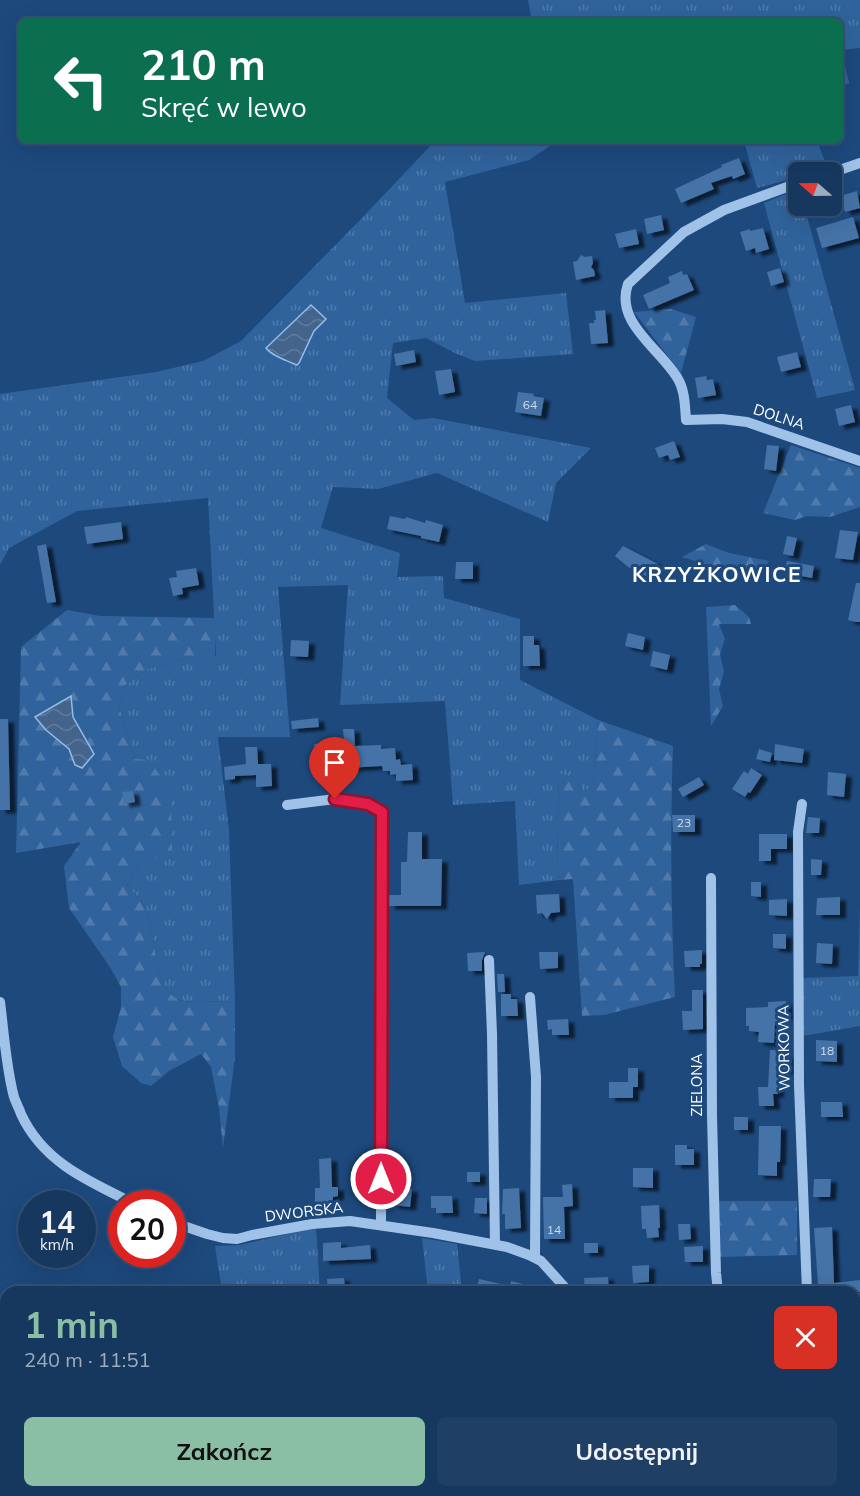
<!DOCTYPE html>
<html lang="pl">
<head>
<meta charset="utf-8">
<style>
  body { margin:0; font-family:Mulish,sans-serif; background:#1f3f64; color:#f1f3f6; height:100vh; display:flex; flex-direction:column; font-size:22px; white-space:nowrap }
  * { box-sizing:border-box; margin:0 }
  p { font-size:20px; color:#9eacbc }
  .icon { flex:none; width:33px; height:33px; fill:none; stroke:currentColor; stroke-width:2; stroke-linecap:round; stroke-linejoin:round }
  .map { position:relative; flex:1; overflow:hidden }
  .side { position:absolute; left:0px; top:1286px; width:861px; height:212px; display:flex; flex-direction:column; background:#16375e; border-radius:18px 18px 0 0; box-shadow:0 6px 24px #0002,0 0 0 2px #355173 }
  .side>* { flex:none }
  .banner { position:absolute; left:18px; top:18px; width:825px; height:126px; border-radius:9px; box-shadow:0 6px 24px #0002,0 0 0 2px #355173; background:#0b6e4f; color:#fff; overflow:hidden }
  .needle { width:39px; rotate:290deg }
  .tools { position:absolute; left:788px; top:162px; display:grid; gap:12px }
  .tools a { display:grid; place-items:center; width:54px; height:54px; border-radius:9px; background:#16375e; box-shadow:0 6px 24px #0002,0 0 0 2px #355173; font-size:30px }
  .speed { position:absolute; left:18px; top:1190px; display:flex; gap:12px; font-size:30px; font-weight:700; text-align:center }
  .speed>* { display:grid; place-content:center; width:78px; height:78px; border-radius:50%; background:#16375e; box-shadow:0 6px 24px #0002,0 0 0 2px #355173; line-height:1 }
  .speed small { font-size:15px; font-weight:400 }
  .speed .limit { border:9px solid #d22; background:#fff; color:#111 }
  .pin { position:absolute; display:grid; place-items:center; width:51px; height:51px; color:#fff; margin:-62px -26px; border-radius:50% 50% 50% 0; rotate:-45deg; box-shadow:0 0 6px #0007 }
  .pin .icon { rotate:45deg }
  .me { position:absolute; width:66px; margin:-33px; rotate:0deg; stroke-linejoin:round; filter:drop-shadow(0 0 4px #0008) }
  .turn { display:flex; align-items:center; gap:21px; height:126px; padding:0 24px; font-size:27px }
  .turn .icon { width:78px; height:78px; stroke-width:2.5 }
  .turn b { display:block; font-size:42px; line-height:51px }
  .round { display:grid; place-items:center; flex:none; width:63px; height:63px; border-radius:9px; background:#1f3f64 }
  .overview { display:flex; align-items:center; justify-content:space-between; height:102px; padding:0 24px }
  h1 { font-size:36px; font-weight:700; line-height:45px; color:#8abfa5 }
  .cta { display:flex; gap:12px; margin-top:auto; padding:12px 24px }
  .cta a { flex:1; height:69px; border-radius:9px; background:#8abfa5; color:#111; font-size:24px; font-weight:700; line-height:69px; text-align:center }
  .cta a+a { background:#1f3f64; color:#f1f3f6 }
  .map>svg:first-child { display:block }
  .grass { fill:url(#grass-tufts) }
  .forest { fill:url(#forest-firs) }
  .water { fill:url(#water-waves); stroke:#93bdea; stroke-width:1.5 }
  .building { fill:#4573a7; filter:url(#shadow) }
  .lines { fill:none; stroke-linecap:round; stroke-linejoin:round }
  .minor { stroke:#a0c2e8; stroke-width:10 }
  .major { stroke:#e2edfe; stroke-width:15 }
  .route-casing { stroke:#92132f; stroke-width:15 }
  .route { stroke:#e11d48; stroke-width:10 }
  .labels { text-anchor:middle; stroke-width:6; stroke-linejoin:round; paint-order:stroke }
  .number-label { font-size:12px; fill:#d0dce9 }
  .street-label { font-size:15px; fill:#fff; stroke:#1d497d }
  .district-label { font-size:21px; font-weight:bold; letter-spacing:1.5px; fill:#fff; stroke:#1d497d }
</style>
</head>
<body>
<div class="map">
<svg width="860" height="1496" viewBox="0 0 860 1496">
  <defs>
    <pattern id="grass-tufts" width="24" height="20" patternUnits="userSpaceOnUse" patternTransform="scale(1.5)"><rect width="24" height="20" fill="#30639c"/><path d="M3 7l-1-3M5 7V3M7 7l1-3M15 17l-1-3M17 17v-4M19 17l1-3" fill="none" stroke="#4f7aab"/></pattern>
    <pattern id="forest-firs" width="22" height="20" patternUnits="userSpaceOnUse" patternTransform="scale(1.5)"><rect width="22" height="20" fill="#30639c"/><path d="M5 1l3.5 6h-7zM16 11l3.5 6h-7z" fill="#4f7aab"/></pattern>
    <pattern id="water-waves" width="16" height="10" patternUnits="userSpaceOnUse" patternTransform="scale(1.5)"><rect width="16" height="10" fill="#44648b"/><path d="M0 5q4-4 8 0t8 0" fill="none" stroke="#607b9c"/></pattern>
    <filter id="shadow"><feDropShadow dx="6" dy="3.5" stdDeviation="1.5" flood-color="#0009"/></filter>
  </defs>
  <rect width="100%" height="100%" fill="#1d497d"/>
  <path class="grass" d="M528,0h332v48l-19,2 8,33 -9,4v-66h-308z
    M435,141h122l-28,19 -84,22 20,121 101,-10 7,61 -98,7 -20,-8 -29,-15 -33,5 -6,55 27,22 19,-2 158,30 -35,35 -8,39 -111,-49 -59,16 -45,-2 -12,41 79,25 -3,24 46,-1 1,22 76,21v61l78,40 -5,67 -10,4 -10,-14 -14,-3 -2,95 2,11 -40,5 -4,-84 -62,4 -8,-104 -105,4 8,-120 -70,2 12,150h-72l11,93 6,171c-14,0 -38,2 -51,0 -33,-6 -26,-69 -39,-94 -5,-8 -12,-15 -18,-22l12,-21 -4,-105 -16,-53 5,-20 24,-17 45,-12 23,-1 -8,-158 -131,13 -68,37 -9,17v-171l156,-22 47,-11 38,-20 120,-122z
    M744,141h73l11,28 -13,3h-17v5l-41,11z
    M798,189v17h6l51,184 -38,8 -53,-195z
    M860,907v119l-57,10 -1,-58 56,-2z
    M316,1227l4,64h-98l-7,-45 25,-1z
    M422,1238l35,6 5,47h-34z
    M312,1491h103v5h-98l-2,-4z"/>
  <path class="forest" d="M671,309l25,8 -15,56 -47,-61z
    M791,445l69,23v39l-30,10 -23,-1 -12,4 -32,-7z
    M706,544l23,9 40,8 -7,13 -16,-2 -11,-4h-30l-10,-7 -13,-4z
    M735,605l14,12 2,7h-32l6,15 -5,15 4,18 -5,17 4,17 -12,20 -5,-119z
    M67,610l33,6 115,2v39h-22l-45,12 -24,17 -5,20 16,53 14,1 10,14 12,25 1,53 -33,12 -12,21c6,7 13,14 18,22 13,25 6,88 39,94 13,2 37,0 51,0v56l-12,91 -4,-40 -8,-41 -10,-13 -32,17 -18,15 -10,-3 -19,-17 -9,-29 8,-30v-20l-11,-20 -41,-59 -5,-42 17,-24 -65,11 5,-206z
    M598,720l75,26c-3,84 -2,168 2,251l-71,18 -22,1 -9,-137 -14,1 -2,-11 2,-96 14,4 10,14 10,-4z
    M719,1201h78v54l-77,2z
    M6,1452v39h229v5h-235v-42z
    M415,1491h59l-20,5h-39z"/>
  <path class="water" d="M311,305l15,14 -12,12 -15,32 -2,2c-10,-4 -25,-9 -31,-17z
    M71,696l2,21 21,37 -12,14 -7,-3 -6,-16 -23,-19 -11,-13z"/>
  <path class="building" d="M739,158l6,16 -12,5 -1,-3 -21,7 3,6 -33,14 -6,-14 47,-22 -1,-2z
    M857,191l3,17 -15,4 -5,-16z
    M661,215l3,15 -17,4 -3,-15z
    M853,217l6,21 -37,10 -6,-20z
    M763,228l6,21 -13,4 -1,-5 -9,3 -6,-19 10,-3v2z
    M636,229l3,15 -20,4 -4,-14z
    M581,255l4,2 7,-1 1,7 -2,4 3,3 1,6 -19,4 -3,-18 4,-1z
    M780,268l4,14 -13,4 -4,-14z
    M682,271l1,4 4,-1 7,16 -45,19 -6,-14 27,-12 -2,-6z
    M605,310l3,33 -17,1 -2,-21h5v-3h2l-1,-9z
    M414,350l2,12 -20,4 -2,-12z
    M797,352l4,15 -20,5 -4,-15z
    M451,369l4,23 -16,3 -4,-24z
    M706,376l1,4 6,-1 3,16 -18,3 -3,-20z
    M518,392l16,2 -1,2 11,2 -3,18 -26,-4z
    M851,405l4,17 -16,4 -4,-17z
    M674,441l6,16 -10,3 -2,-5 -9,3 -4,-10z
    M767,445l12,1 -3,25 -12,-2z
    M390,516l15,3 1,-2 19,6 1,-3 17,5 -4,17 -18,-4v-2l-34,-7z
    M121,522l2,17 -36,5 -3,-17z
    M840,530l18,2 -5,28 -18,-2z
    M787,536l10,2 -4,18 -10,-2z
    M46,544l10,58 -9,1 -10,-57z
    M623,546l35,18 -8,14 -22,-11 -13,-11z
    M787,561l27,5 -2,12 -28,-5z
    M456,562h17v17h-18z
    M196,568l3,17 -17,3 1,6 -10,2 -4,-18 8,-1 -1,-6z
    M856,583h4v39h-4l-8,-2z
    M628,633l17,4 -2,13 -18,-4z
    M523,636h11v9h5l1,21h-17z
    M291,640l18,1 -1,16 -18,-1z
    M653,651l17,4 -3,15 -17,-4z
    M318,718l1,9 -27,2 -1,-8z
    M0,719h8l2,91h-10z
    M343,729h11l1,17 26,-1v4l14,-1 1,12 4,-1 1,6 11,-1 1,16 -17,1v-7l-6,1v-4h-7l-1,-5 -36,2v-9l-30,3 -2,-18 30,-3z
    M775,744l29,5 -2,14 -28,-3z
    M245,747h12l1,17h13l1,22 -16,1v-12l-21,1v3l-10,1 -1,-13 22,-3z
    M759,749l13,4 -2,9 -14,-3z
    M751,768l11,7 -12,18 -2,-1 -3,5 -13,-8 12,-18 4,3z
    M828,772l18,2 -2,23 -17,-2z
    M699,777l5,8 -21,12 -5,-8z
    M133,791l2,11 -11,2 -2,-12z
    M672,815h23v17h-22z
    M808,817l12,1 -1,15h-13z
    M408,832h14v27h20l-1,47h-52v-11h12v-33h6z
    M759,834h28v15h-16v12h-12z
    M811,859l11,1 -1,15h-10z
    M751,882h10v15l-10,-1z
    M559,894l1,18 -9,1 -4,6 -5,-6 -5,1 -1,-19z
    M840,897v18h-24l1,-17z
    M787,899v17l-18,-1v-15z
    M773,934h13v15l-13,-1z
    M817,943l16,1 -1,20 -16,-1z
    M702,950v14h-2v3h-15l-1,-16z
    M485,952l-3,8v11h-14l-1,-18z
    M539,952h19v16l-18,1z
    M497,974h7l1,18h-7z
    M692,990h11v39l-20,1 -1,-19h10z
    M501,994h10v5h6l1,17h-17z
    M786,1001l1,16h-9v4l-3,1 -1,21 -16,-1 1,-10 -10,-1v-5h-3v-18l22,-1v-5z
    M568,1019l1,16h-17v-6l-4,1 -1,-10z
    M816,1040l21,1v21l-21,-1z
    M770,1050h7v5h10v16l-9,-1v24h-5l1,12h-15l-1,-19h10z
    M628,1068h10v19h-5v11h-24v-16h19z
    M821,1102h21l1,15h-22z
    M734,1117h14v13h-14z
    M759,1126h22l-1,36h-3v14l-19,-1z
    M675,1145h12v4h7v16h-19z
    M331,1158l1,29h6v9l-5,1v6l-18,1v-16h5l-1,-29z
    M633,1168h20v20l-20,-1z
    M467,1172h13v10h-13z
    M814,1179h17l-1,18h-17z
    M572,1184l1,22 -9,1 1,32h-21l-1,-42h20l-1,-12z
    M395,1187l17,2 -2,18 -17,-2z
    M519,1188l2,40 -16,1v-15h-3l1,-25z
    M431,1196h21l1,17h-17v-5h-5z
    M475,1198h12v16l-13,-1z
    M659,1205l1,23h-2l1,9 -12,1 -1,-9h-4l-1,-23z
    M678,1224h12l1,15 -12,1z
    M832,1227l2,56 26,-3v12h-46v-7l4,-1 -4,-56z
    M341,1242v6l29,-3 1,14 -48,2v-18z
    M584,1243h14v10h-14z
    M703,1246v16h-18l-1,-15z
    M649,1265v17l-16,1 -1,-17z
    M608,1277l1,15h-24l-1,-14z
    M344,1278l1,11 -17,2 -1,-12z
    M479,1279l31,7 1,-5 12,3 -2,8h-45z"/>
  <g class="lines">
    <path class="minor" d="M831,173l29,-10
      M798,183l-74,27 -40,22 -56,52c-14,39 33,65 50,95 7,12 7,28 8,41l36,-1 25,3 113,39
      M802,804l-4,28 1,253 8,207
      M287,805l48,-6 33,4 14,9 -1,413
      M711,878l1,238 4,157 2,19
      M489,960l3,74 3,211
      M530,997l6,80 -1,181
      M0,1002c4,31 6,65 14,95 2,6 5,11 7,17 22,48 67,67 112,89
      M172,1222l35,12 16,4 14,1 15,-4 60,-11 38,-3 83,12 74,14 22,8 12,6 28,31
      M652,1491l1,5
      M805,1491v5"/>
    <path class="major" d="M855,1416l5,-4
      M750,1496l7,-5"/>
  </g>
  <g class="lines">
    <g class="route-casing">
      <path id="route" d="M335,799l33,5 14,8 -1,367"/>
    </g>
    <use href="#route" class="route"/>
  </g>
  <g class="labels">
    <g class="number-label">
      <text x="530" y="409">64</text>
      <text x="684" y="827">23</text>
      <text x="827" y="1055">18</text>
      <text x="554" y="1234">14</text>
    </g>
    <g class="street-label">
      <text transform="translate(779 417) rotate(18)" y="5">DOLNA</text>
      <text transform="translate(784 1048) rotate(-91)" y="5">WORKOWA</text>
      <text transform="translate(697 1085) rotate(-90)" y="5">ZIELONA</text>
      <text transform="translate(304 1212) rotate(-7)" y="5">DWORSKA</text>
    </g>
    <g class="district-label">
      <text x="717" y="582">KRZYŻKOWICE</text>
    </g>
  </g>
</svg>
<div class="tools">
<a><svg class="needle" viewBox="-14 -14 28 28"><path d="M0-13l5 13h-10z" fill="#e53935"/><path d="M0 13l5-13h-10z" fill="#9eacbc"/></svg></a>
</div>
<div class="speed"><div>14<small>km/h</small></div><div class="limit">20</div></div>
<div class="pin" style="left:335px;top:799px;background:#d93025"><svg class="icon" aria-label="arrive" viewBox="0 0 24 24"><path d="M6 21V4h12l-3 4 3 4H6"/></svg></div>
<svg class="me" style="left:381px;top:1179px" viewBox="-20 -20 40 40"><circle r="17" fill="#e11d48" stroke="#fff" stroke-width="3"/><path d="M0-11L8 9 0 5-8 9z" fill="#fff"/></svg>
<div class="banner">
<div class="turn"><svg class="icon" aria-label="left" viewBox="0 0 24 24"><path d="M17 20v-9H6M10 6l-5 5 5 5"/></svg><div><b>210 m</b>Skręć w lewo</div></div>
</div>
<section class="side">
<div class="overview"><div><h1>1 min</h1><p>240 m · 11:51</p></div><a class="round" style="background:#d93025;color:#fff"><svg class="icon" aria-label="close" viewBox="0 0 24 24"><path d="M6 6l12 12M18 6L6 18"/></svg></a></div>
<div class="cta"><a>Zakończ</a><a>Udostępnij</a></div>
</section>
</div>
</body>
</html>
